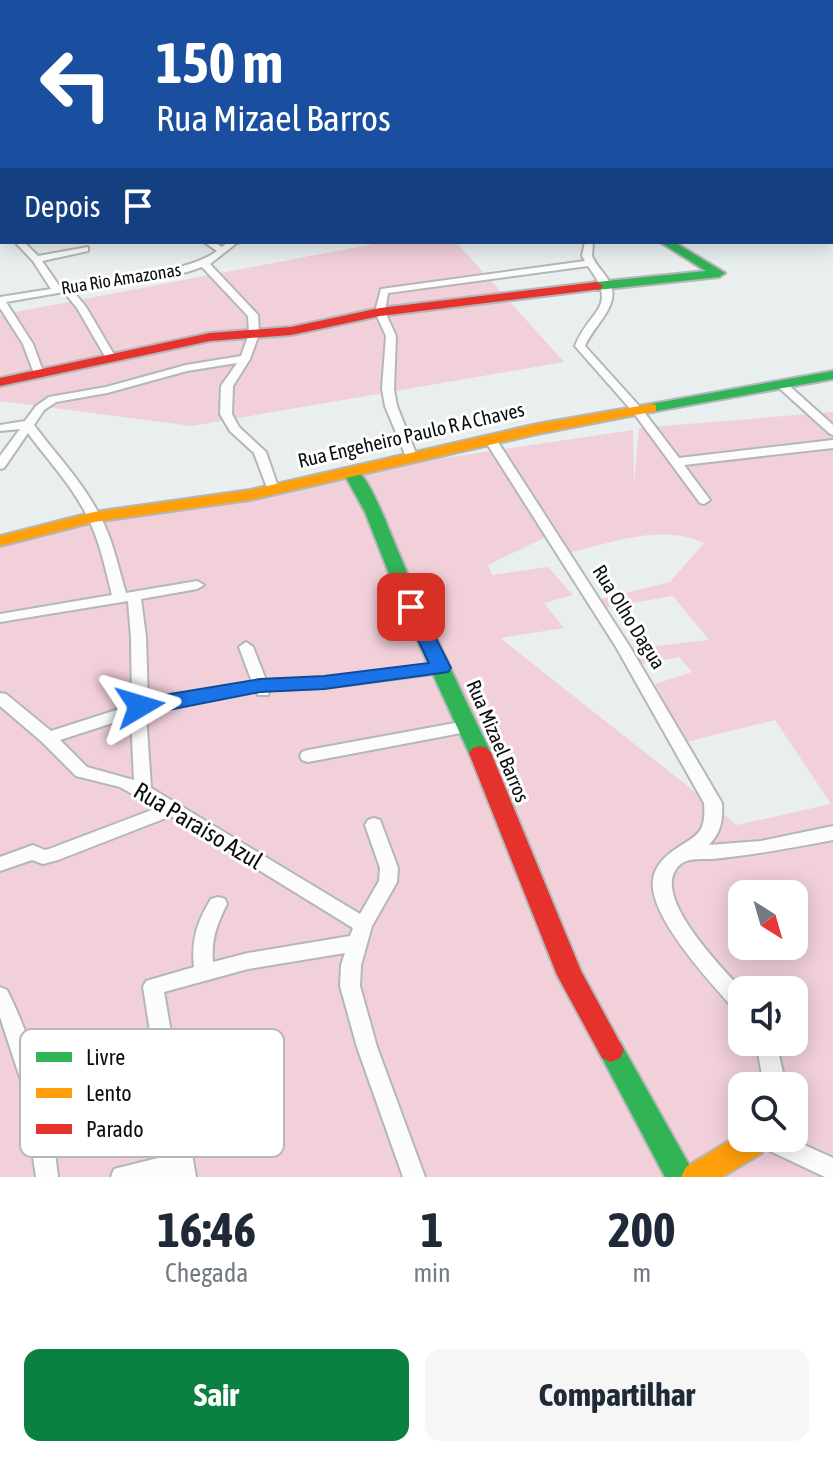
<!DOCTYPE html>
<html lang="pt">
<head>
<meta charset="utf-8">
<style>
  body { margin:0; font-family:"Asap Condensed",sans-serif; background:#f6f6f7; color:#1f2937; height:100vh; display:flex; flex-direction:column; font-size:30px; white-space:nowrap }
  * { box-sizing:border-box; margin:0 }
  p { font-size:26px; color:#747a83 }
  .icon { flex:none; width:44px; height:44px; fill:none; stroke:currentColor; stroke-width:2; stroke-linecap:round; stroke-linejoin:round }
  .map { position:relative; height:1177px; overflow:hidden }
  .side { display:flex; flex-direction:column; background:#fff; flex:1 }
  .side>* { flex:none }
  .banner { position:absolute; left:0px; top:0px; width:834px; height:244px; box-shadow:0 4px 20px #0003; background:#1a4fa0; color:#fff; overflow:hidden }
  .needle { width:52px; rotate:143deg }
  .tools { position:absolute; left:728px; top:880px; display:grid; gap:16px }
  .tools a { display:grid; place-items:center; width:80px; height:80px; border-radius:16px; background:#fff; box-shadow:0 4px 20px #0003; font-size:40px }
  .pin { position:absolute; display:grid; place-items:center; width:68px; height:68px; color:#fff; margin:-34px; border-radius:16px; box-shadow:0 4px 12px #0006 }
  .me { position:absolute; width:88px; margin:-44px; rotate:83deg; stroke-linejoin:round; filter:drop-shadow(0 0 6px #0008) }
  .turn { display:flex; align-items:center; gap:28px; height:168px; padding:0 24px; font-size:36px }
  .turn .icon { width:104px; height:104px; stroke-width:2.5 }
  .turn b { display:block; font-size:56px; line-height:68px }
  .then { display:flex; align-items:center; height:76px; padding:0 24px; background:#0003; gap:16px; font-size:30px }
  .eta { display:flex; justify-content:space-evenly; align-items:center; height:136px; text-align:center }
  .eta b { font-size:48px; font-weight:700; line-height:56px }
  .action { display:flex; gap:16px; margin-top:auto; padding:16px 24px }
  .action a { flex:1; height:92px; border-radius:16px; background:#0b8043; color:#fff; font-size:32px; font-weight:700; line-height:92px; text-align:center }
  .action a+a { background:#f6f6f7; color:#1f2937 }
  .map>svg:first-child { display:block }
  .green { fill:#f1d0da; fill-rule:evenodd }
  .lines { fill:none; stroke-linecap:round; stroke-linejoin:round }
  .street-casing { stroke:#b4b7b8; stroke-width:4 }
  .fast-casing { stroke:#b4b7b8; stroke-width:4 }
  .slow-casing { stroke:#b4b7b8; stroke-width:4 }
  .jam-casing { stroke:#b4b7b8; stroke-width:4 }
  .street { fill:#fcfcfd; fill-rule:evenodd }
  .fast { fill:#30b455; fill-rule:evenodd }
  .slow { fill:#ff9f0a; fill-rule:evenodd }
  .jam { fill:#e5322d; fill-rule:evenodd }
  .route { fill:#1a73e8; stroke:#114b97; stroke-width:2 }
  .labels { text-anchor:middle; stroke-width:6; stroke-linejoin:round; paint-order:stroke }
  .far-street-label { font-size:18px; fill:#0c0f0f; stroke:#fff }
  .street-label { font-size:20px; fill:#0c0f0f; stroke:#fff }
  .near-street-label { font-size:24px; fill:#0c0f0f; stroke:#fff }
  .key { fill:#fff; stroke:#b6b7b7; stroke-width:2 }
  .key-label { font-size:22px; fill:#0c0f0f }
</style>
</head>
<body>
<div class="map">
<svg width="833" height="1177" viewBox="0 0 833 1177">
  <rect width="100%" height="100%" fill="#e9eeef"/>
  <path class="green" d="M0,0h472l-470,2 -2,192z
    M384,242h72l108,120 -372,64 -192,-25v-86z
    M833,412v765h-833v-638l207,-33 217,-45 209,-31 1,55 5,-57zM554,533l14,20c42,-10 94,-30 136,-10l-34,39 -72,18 5,8 70,-12 36,44 -80,9 9,16 41,-8 13,15 -37,12 31,58 89,-22 56,84 -94,21 -237,-187 64,-10 -20,-25 29,-8 -25,-28 -56,8 -4,-10zM742,894h52v52h-52zM742,990h52v52h-52zM742,1086h52v52h-52z"/>
  <g class="lines">
    <g class="street-casing">
      <path id="street" d="M332,0h7l-9,2z
        M832,6h1v4h-1z
        M832,117h1v4h-1z
        M832,161h1v4h-1z
        M0,223l2,1v7l-2,-1z
        M15,242h9l14,14 50,-9v4l-46,10 18,26 5,-3 4,2c38,-7 120,-13 148,-35l-13,-9h10l8,5 6,-5h10l-28,22 48,51 1,19 -9,25 -17,27 -1,28 7,13 27,25 13,38 -2,3h-8l-15,-40 -24,-22 -10,-17 1,-28 16,-23 -50,8 -80,22 -51,9 -12,8 -10,15c22,30 49,57 66,91 13,24 18,51 26,77l71,-12 7,4 -7,4 -56,10 5,38 2,65 104,-20 -13,-35 7,-5 7,5 13,33 58,-2 117,-15 8,5 -8,5 -117,15 -54,2 -2,5h-10l-3,-4 -109,22 5,75 209,126 19,-33 1,-13 -15,-43 3,-5 6,-2 6,2 18,48 -1,14 -25,44 -11,39 -1,21 17,61 48,130h-22l-46,-130 -17,-61 1,-21 4,-12 -97,16 -84,23 32,185h-85l3,-8 56,-14 -27,-168 3,-6 48,-14c-3,-27 3,-45 17,-68l7,-2 7,2 2,5c-10,20 -16,35 -14,58l35,-9 102,-17 3,-8 -182,-112 -113,44 -15,4 -11,-4 -32,11v-14l33,-12 12,5 4,-1 108,-41 -37,-21 -44,-11 -34,-34 -42,-36v-13l6,1 45,37 81,-26 -1,-68 -3,-36 -128,21v-8l112,-19c-7,-27 -12,-54 -25,-79 -15,-31 -39,-55 -59,-83l-24,35 -4,1v-13l20,-27 -20,2v-6l25,-4 11,-15 13,-9 57,-10 80,-22 55,-9 8,-22 -1,-18 -46,-49 -15,5 -114,19 13,16 30,51 -5,3 -5,-3 -29,-50 -13,-16 -58,10 27,42 11,30 -5,3 -4,-1 -12,-32 -23,-36v-11l51,-8 -18,-28zM131,717l3,63 -47,-13 -27,-27z
        M585,242h8l-1,14c4,10 13,17 18,27 11,23 -17,43 -25,63l56,62 38,50 154,-18v8l-149,17 26,35 -6,4 -4,-1 -67,-91 -58,-66c14,-37 45,-37 13,-80l-200,27 -3,19 11,24 -2,53 3,17 20,50 -6,4 -4,-1 -22,-53 -3,-17 4,-53 -11,-24 6,-23 204,-28 -3,-5z
        M781,381l4,1 48,43v10l-4,-2 -52,-47 -2,-2z
        M490,435l6,4 134,208 92,156c1,18 -1,29 -13,42l52,-4 72,-15v14c-42,8 -79,15 -121,19 -9,0 -23,-1 -30,4 -38,28 41,105 60,127v23l-7,-3c-23,-26 -87,-94 -82,-130 1,-10 8,-20 16,-26 23,-19 38,-15 35,-51l-88,-156 -132,-208z
        M466,721l6,2 2,4 -2,4 -164,31 -6,-2 -2,-4 2,-4 6,-2z
        M0,987l7,3c30,60 44,121 51,187h-22l-14,-93 -22,-67z
        M756,1042h20l10,44h-22z
        M754,1138h35l44,20v19h-8l-68,-32z"/>
    </g>
    <g class="fast-casing">
      <path id="fast" d="M660,242h14l51,31 -6,4 -122,13 -6,-4 6,-4 109,-11z
        M833,371v8l-182,33 -7,-4 7,-4z
        M351,467c14,4 27,37 33,50 32,80 69,158 107,236l-4,5h-14l-4,-5 -67,-146 -37,-95 -22,-40z
        M611,1038l9,4 76,135h-31l-67,-127 4,-8z"/>
    </g>
    <g class="slow-casing">
      <path id="slow" d="M651,404l5,1v6l-119,23 -287,66 -156,22 -94,24v-10l94,-24 156,-22 287,-66z
        M742,1133v5h22l2,5 -4,10 -40,24h-41l5,-10z"/>
    </g>
    <g class="jam-casing">
      <path id="jam" d="M597,282l6,4 -2,3 -221,27 -89,19 -81,6 -210,45v-8l210,-45 81,-6 89,-19z
        M480,746l7,2 4,5 90,218 43,79 -4,8 -9,4 -9,-4 -45,-83 -88,-222 4,-5z"/>
    </g>
    <use href="#street" class="street"/>
    <use href="#fast" class="fast"/>
    <use href="#slow" class="slow"/>
    <use href="#jam" class="jam"/>
  </g>
  <path class="route" d="M411,601l9,6 31,61 -3,4 -124,17 -64,3 -122,24 -11,-7 6,-8 7,-2 120,-20 64,-3 105,-13 -27,-56z"/>
  <g class="labels">
    <g class="far-street-label">
      <text transform="translate(121 279) rotate(-9)" y="6">Rua Rio Amazonas</text>
    </g>
    <g class="street-label">
      <text transform="translate(411 435) rotate(-13)" y="7">Rua Engeheiro Paulo R A Chaves</text>
      <text transform="translate(629 617) rotate(58)" y="7">Rua Olho Dagua</text>
      <text transform="translate(498 741) rotate(67)" y="7">Rua Mizael Barros</text>
    </g>
    <g class="near-street-label">
      <text transform="translate(198 826) rotate(31)" y="8">Rua Paraiso Azul</text>
    </g>
  </g>
  <rect x="20" y="1029" width="264" height="128" rx="12" class="key"/>
  <rect x="36" y="1052" width="36" height="10" fill="#30b455"/>
  <rect x="36" y="1088" width="36" height="10" fill="#ff9f0a"/>
  <rect x="36" y="1124" width="36" height="10" fill="#e5322d"/>
  <g class="key-label">
    <text x="86" y="1065">Livre</text>
    <text x="86" y="1101">Lento</text>
    <text x="86" y="1137">Parado</text>
  </g>
</svg>
<div class="tools">
<a><svg class="needle" viewBox="-14 -14 28 28"><path d="M0-13l5 13h-10z" fill="#e53935"/><path d="M0 13l5-13h-10z" fill="#747a83"/></svg></a>
<a><svg class="icon" aria-label="sound" viewBox="0 0 24 24"><path d="M4 9h4l5-4v14l-5-4H4zM17 9q2 3 0 6"/></svg></a>
<a><svg class="icon" aria-label="search" viewBox="0 0 24 24"><circle cx="10" cy="10" r="6"/><path d="M15 15l6 6"/></svg></a>
</div>
<div class="pin" style="left:411px;top:607px;background:#d93025"><svg class="icon" aria-label="arrive" viewBox="0 0 24 24"><path d="M6 21V4h12l-3 4 3 4H6"/></svg></div>
<svg class="me" style="left:140px;top:706px" viewBox="-20 -20 40 40"><path d="M0-17L14 15 0 8-14 15z" fill="#1a73e8" stroke="#fff" stroke-width="4"/></svg>
<div class="banner">
<div class="turn"><svg class="icon" aria-label="left" viewBox="0 0 24 24"><path d="M17 20v-9H6M10 6l-5 5 5 5"/></svg><div><b>150 m</b>Rua Mizael Barros</div></div>
<div class="then">Depois<svg class="icon" aria-label="arrive" viewBox="0 0 24 24"><path d="M6 21V4h12l-3 4 3 4H6"/></svg></div>
</div>
</div>
<section class="side">
<div class="eta">
<div><b>16:46</b><p>Chegada</p></div>
<div><b>1</b><p>min</p></div>
<div><b>200</b><p>m</p></div>
</div>
<div class="action"><a>Sair</a><a>Compartilhar</a></div>
</section>
</body>
</html>
